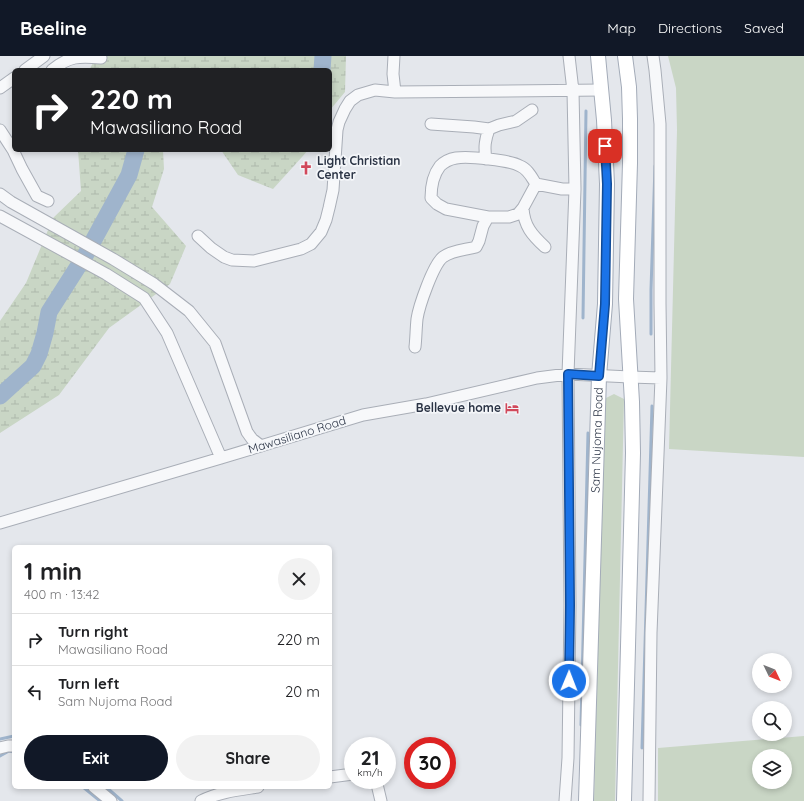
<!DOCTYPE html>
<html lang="en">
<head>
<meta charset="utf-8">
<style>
  body { margin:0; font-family:Quicksand,sans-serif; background:#f2f2f2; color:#202124; height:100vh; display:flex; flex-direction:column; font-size:15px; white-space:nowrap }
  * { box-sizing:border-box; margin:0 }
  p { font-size:13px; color:#757577 }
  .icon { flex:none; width:22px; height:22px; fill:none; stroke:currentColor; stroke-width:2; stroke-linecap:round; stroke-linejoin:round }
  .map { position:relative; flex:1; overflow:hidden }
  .drawer { position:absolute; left:12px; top:489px; width:320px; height:244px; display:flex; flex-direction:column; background:#fff; border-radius:6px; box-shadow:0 2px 6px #0003 }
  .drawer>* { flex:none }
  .guide { position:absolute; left:12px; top:12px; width:320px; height:84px; border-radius:6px; box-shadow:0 2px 6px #0003; background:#202124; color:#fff; overflow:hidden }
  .needle { width:26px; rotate:133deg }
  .buttons { position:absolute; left:752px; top:597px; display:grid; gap:8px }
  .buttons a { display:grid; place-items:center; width:40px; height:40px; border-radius:50%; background:#fff; box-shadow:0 2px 6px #0003; font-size:20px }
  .speed { position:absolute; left:344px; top:681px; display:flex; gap:8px; font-size:20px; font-weight:700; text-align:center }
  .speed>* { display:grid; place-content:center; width:52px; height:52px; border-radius:50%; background:#fff; box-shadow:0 2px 6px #0003; line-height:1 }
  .speed small { font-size:10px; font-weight:400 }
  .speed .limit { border:6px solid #d22; background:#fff; color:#111 }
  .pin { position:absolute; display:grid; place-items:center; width:34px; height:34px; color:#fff; margin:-17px; border-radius:8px; box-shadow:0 2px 6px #0006 }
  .me { position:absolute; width:44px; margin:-22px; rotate:1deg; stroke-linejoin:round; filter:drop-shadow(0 0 3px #0008) }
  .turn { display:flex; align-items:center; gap:14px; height:84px; padding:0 12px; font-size:18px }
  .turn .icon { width:52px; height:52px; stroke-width:2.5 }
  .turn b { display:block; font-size:28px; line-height:34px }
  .round { display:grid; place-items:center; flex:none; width:42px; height:42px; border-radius:21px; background:#f2f2f2 }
  .overview { display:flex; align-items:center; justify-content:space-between; height:68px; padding:0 12px }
  h1 { font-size:24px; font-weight:700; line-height:30px }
  .button { display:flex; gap:8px; margin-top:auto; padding:8px 12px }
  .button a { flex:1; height:46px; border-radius:24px; background:#111827; color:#fff; font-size:16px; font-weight:700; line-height:46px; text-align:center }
  .button a+a { background:#f2f2f2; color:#202124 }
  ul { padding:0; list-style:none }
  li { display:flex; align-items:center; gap:12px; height:52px; padding:0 12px; border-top:1px solid #e0e0e0 }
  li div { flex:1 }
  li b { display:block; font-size:15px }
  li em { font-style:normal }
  header { display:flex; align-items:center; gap:24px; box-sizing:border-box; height:56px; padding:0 20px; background:#111827; color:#fff }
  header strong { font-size:19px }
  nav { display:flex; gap:22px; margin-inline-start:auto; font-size:14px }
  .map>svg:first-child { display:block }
  .green { fill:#c9d6c5; fill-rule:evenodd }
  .wetland { fill:url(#wetland-marsh) }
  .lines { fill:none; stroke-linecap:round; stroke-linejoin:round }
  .stream { stroke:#9fb4cc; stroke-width:3 }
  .river { stroke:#9fb4cc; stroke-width:17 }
  .minor-casing { stroke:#a9aeb7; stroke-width:13 }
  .major-casing { stroke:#a3abb8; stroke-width:16 }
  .minor { stroke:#f7f8fa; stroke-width:11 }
  .major { stroke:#fff; stroke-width:14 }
  .route-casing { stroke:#114b97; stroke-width:10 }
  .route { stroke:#1a73e8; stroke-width:7 }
  .labels { text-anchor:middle; stroke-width:3.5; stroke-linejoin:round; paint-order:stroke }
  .poi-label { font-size:12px; font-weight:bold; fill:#2b3445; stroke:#f4f6f9; text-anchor:start }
  .street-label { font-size:12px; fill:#2b3445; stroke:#f4f6f9 }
</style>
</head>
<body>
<header>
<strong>Beeline</strong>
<nav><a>Map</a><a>Directions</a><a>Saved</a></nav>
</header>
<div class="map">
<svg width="804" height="745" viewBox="0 0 804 745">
  <defs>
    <pattern id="wetland-marsh" width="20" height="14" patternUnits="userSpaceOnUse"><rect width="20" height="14" fill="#c9d6c5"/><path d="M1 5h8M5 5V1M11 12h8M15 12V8" fill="none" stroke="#adb8ab"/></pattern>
  </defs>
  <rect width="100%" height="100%" fill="#e4e7ec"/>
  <path class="green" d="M668,0h136v401l-135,-8 8,-319 -1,-42z
    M614,338l10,5 -9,402h-21l10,-402z
    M804,680v65h-146v-53zM759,700h26v26h-26z"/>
  <path class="wetland" d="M97,0h249l-1,36 -15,18v-40h-241z
    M78,94h85l1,19 -12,38 34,39 -16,38 -61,44 -50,67 -59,38v-112l26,-38 27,-65 28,-27z
    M221,94h87l-6,7 -29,32 -35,-14z"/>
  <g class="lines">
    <path class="stream" d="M583,262l3,-207
      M651,278v-44l4,-124
      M581,669l7,-292
      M0,683l14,-3
      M642,692l10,-342
      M0,700l9,-5 5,1
      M83,731l17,14
      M106,731l16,14"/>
    <path class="river" d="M322,14l1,-14
      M0,340l33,-30 6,-12 6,-21 4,-21 37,-58 43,-79 7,-25"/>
    <g class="minor-casing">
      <path id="minor" d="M394,0l-1,18 2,18
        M25,14l19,-14
        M52,14c17,-14 27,-14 49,-12
        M0,32l14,-10
        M431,68l43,3 15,2
        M0,74l13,20 9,19 15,27 11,5
        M486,103c-2,-12 -1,-19 3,-30l10,-4 17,-4 16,-11
        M536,128c-4,-6 -8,-15 -16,-18 -10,-6 -52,-10 -64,-8 -6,1 -12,4 -16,8 -7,9 -9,22 -9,32l6,6 9,5 42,8h21l9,-3 5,-6 13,-24 26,5h13
        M0,138l11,8 102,57 41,25 35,27 26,32 32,89 5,7 9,7
        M523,152c1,18 9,27 22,39
        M0,160l106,58 38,24 23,35 54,125
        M198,180l13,12 13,9 8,3 22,1 47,-12 10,-5 10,-12 5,-12 3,-12 4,-18 4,-60 2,-8 6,-13 5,-8 8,-6 17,-5 20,2 207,-2
        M415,291c1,-9 1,-18 2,-28 2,-13 16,-54 26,-62 10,-7 22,-7 33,-10l3,-6 4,-15 5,-9
        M0,467l221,-65 142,-43 63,-11 111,-26 31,-4 62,3 31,1
        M0,692l8,-2h6
        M330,721l23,-3
        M376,724l5,21
        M94,731l17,14
        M201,745c18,-9 38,-11 57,-14
        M565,745l3,-43 2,-153 -2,-231 7,-185 -2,-98 -4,-35
        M649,745l2,-168 10,-255 -1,-75v-179l-5,-54 -2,-14"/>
    </g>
    <g class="major-casing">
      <g id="major">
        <path id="s1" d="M586,745l13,-425 6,-72 2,-120 -3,-64 -6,-64"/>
        <path d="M624,745l9,-348 -1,-51 -6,-103 4,-136v-44l-1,-32 -4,-31"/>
      </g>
    </g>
    <use href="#minor" class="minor"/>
    <use href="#major" class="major"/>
  </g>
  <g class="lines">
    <g class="route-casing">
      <path id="route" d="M569,625l1,-76 -2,-231 31,2 6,-72 2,-120 -2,-38"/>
    </g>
    <use href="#route" class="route"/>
  </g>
  <defs>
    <g id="church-bare" transform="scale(1.08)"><path d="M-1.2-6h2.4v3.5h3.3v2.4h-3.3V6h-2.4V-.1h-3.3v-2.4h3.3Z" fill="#d1495b" stroke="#f4f6f9" stroke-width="2.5" paint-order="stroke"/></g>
    <g id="hotel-bare" transform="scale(1.08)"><path d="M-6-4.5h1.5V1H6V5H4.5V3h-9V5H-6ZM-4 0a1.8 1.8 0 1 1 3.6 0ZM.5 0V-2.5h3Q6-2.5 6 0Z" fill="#d1495b" stroke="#f4f6f9" stroke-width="2.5" paint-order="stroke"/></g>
  </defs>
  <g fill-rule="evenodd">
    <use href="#church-bare" x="306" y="112"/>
    <use href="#hotel-bare" x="512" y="352"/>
  </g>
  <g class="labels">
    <g class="poi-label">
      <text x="317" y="109">Light Christian<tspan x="317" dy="14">Center</tspan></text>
      <text x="501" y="356" text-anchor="end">Bellevue home</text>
    </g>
    <g class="street-label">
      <text transform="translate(297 379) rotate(-17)" y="4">Mawasiliano Road</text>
      <text dy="4" stroke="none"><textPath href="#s1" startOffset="361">Sam Nujoma Road</textPath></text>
    </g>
  </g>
</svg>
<div class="buttons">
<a><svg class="needle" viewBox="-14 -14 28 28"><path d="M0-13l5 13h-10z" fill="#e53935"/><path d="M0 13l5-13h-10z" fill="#757577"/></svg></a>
<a><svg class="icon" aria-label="search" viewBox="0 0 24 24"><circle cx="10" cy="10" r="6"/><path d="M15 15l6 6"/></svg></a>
<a><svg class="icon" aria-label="layers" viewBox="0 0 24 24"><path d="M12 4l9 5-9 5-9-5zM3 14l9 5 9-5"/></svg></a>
</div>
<div class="speed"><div>21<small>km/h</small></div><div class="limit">30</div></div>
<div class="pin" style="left:605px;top:90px;background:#d93025"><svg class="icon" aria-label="arrive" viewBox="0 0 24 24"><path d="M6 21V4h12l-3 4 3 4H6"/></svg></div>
<svg class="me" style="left:569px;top:625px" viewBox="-20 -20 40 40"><circle r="17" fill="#1a73e8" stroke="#fff" stroke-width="3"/><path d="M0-11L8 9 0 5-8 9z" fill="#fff"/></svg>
<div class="guide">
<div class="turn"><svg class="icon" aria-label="right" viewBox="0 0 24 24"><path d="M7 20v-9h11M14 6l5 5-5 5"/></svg><div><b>220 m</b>Mawasiliano Road</div></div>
</div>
<section class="drawer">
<div class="overview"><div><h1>1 min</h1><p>400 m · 13:42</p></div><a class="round"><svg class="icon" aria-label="close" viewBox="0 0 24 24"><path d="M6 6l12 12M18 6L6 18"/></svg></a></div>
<ul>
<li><svg class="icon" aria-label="right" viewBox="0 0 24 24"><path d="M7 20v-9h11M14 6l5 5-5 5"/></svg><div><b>Turn right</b><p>Mawasiliano Road</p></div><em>220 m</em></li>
<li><svg class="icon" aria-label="left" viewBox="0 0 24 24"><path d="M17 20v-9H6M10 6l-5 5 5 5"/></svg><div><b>Turn left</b><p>Sam Nujoma Road</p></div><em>20 m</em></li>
</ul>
<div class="button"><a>Exit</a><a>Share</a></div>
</section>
</div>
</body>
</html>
